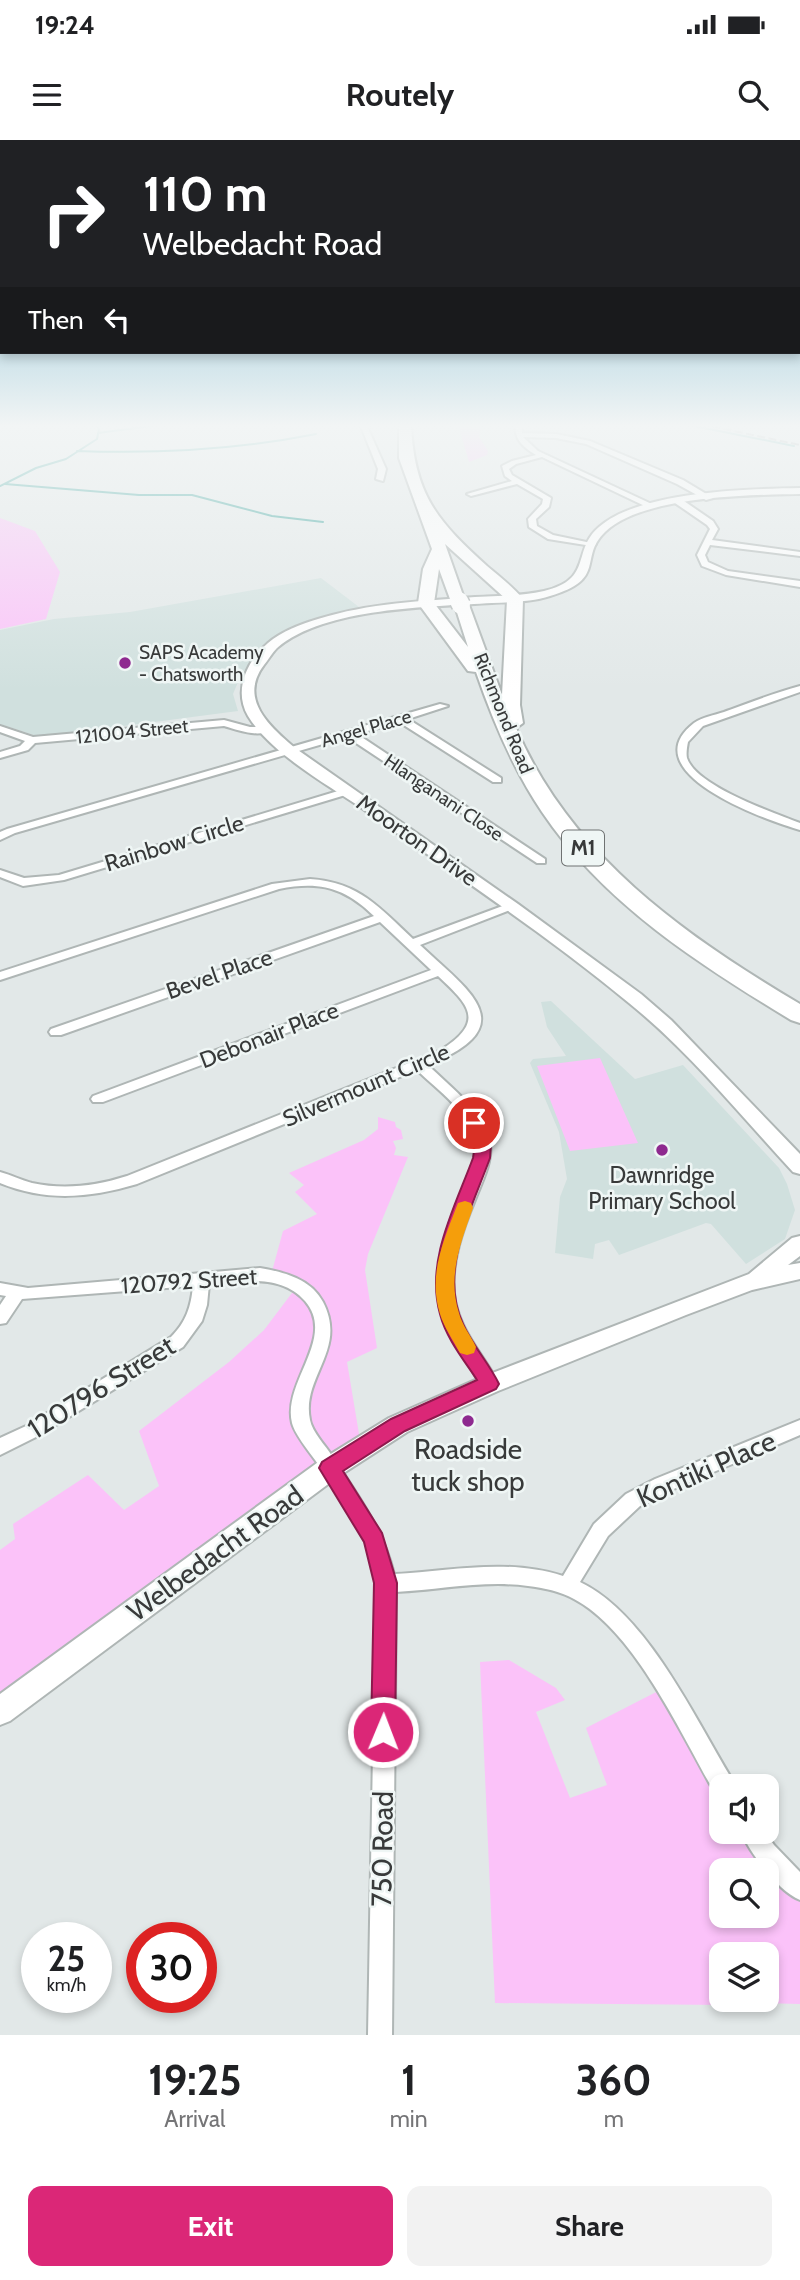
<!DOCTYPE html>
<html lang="en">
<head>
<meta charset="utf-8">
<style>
  body { margin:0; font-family:Cabin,sans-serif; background:#f2f2f2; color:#202124; height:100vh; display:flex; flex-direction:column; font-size:26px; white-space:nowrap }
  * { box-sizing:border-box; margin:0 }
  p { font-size:23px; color:#757577 }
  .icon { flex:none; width:38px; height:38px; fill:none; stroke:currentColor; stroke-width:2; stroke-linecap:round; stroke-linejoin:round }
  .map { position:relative; height:1895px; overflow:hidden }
  .side { display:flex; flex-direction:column; background:#fff; flex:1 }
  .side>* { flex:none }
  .hud { position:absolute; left:0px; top:0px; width:802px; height:214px; box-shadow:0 4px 10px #0003; background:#202124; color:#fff; overflow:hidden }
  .controls { position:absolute; left:709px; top:1634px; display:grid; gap:14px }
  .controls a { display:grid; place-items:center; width:70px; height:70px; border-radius:14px; background:#fff; box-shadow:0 4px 10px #0003; font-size:35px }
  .speed { position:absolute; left:21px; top:1782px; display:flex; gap:14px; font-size:35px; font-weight:700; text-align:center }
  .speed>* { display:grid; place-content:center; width:91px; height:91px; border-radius:50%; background:#fff; box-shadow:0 4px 10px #0003; line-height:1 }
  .speed small { font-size:18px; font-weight:400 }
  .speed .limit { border:10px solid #d22; background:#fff; color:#111 }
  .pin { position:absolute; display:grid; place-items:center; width:60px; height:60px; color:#fff; margin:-30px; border:4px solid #fff; border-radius:50%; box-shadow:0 2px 7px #0007 }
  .me { position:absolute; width:77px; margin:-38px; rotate:1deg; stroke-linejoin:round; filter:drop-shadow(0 0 5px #0008) }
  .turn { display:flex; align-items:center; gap:24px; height:147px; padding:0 28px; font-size:32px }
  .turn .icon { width:91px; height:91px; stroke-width:2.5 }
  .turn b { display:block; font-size:49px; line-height:60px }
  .then { display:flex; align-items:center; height:66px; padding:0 28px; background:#0003; gap:14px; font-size:26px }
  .eta { display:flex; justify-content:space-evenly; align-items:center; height:119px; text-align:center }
  .eta b { font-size:42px; font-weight:700; line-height:49px }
  .cta { display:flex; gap:14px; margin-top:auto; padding:14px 28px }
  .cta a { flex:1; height:80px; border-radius:14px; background:#db2777; color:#fff; font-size:28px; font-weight:700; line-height:80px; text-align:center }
  .cta a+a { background:#f2f2f2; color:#202124 }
  .status { display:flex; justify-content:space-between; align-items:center; height:49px; padding:0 35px; background:#fff; direction:ltr }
  .status svg { height:19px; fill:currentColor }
  header { display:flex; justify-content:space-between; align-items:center; height:91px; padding:0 28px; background:#fff; font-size:32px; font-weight:700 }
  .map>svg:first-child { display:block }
  .built { fill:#d0e0de }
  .green { fill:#fbc2f9; fill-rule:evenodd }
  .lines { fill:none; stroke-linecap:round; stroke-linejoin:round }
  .stream { stroke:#34a099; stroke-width:2 }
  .street-casing { stroke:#afb6b5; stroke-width:4 }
  .secondary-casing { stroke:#afb6b5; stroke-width:4 }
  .highway-casing { stroke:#afb6b5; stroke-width:4 }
  .street { fill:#fff; fill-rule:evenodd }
  .secondary { fill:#fff; fill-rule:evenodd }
  .highway { fill:#fff; fill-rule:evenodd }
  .rail { stroke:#8c9090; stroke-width:2; stroke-dasharray:8 3.5; stroke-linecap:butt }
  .highway-bridge-far1-casing { stroke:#afb6b5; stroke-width:16; stroke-linecap:butt }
  .highway-bridge-casing { stroke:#afb6b5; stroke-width:21; stroke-linecap:butt }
  .highway-bridge-far1 { stroke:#fff; stroke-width:14 }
  .highway-bridge { stroke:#fff; stroke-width:18 }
  .route { fill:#db2777; stroke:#8e194d; stroke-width:2 }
  .slow { fill:#f59e0b }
  .poi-dot { fill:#8e298f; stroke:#eff6f5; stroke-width:2.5 }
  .labels { text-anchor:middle; stroke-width:5; stroke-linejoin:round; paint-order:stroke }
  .far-poi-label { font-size:19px; fill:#383a3a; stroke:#eff6f5; text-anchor:start }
  .far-street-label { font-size:19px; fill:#383a3a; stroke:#eff6f5 }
  .shield { fill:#eff6f5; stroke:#6f7272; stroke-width:2 }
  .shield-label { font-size:21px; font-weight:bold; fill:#383a3a }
  .street-label { font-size:23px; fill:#383a3a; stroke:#eff6f5 }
  .poi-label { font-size:23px; fill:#383a3a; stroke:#eff6f5 }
  .near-street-label { font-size:28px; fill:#383a3a; stroke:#eff6f5 }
  .near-poi-label { font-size:28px; fill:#383a3a; stroke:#eff6f5 }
</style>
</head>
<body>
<div class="status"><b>19:24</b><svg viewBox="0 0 49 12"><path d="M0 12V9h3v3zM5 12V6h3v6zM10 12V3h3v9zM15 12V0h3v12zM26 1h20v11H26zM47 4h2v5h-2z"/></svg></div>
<header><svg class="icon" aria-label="menu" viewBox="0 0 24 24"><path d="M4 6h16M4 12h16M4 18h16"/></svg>Routely<svg class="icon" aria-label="search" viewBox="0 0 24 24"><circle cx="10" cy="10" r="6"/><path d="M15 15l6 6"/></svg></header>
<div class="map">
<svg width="800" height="1895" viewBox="0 0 800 1895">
  <rect width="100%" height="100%" fill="#e2e8e8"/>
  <path class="built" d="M321,438l38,29 -66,21 -34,23 -18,24 -8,19 5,17 -198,26 -40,-13v-94l54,-11 76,-7z
    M551,861l84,78 48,-14 96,103 8,16 8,26 -10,29 -39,25 -35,-40 -5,-1 -87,32 -10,-15 -14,4 -2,15 -38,-6 5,-56 7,-18 -8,-47 -29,-69 3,-4 33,-3 -19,-29 -6,-25z"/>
  <path class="green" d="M458,284h23l-2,13 9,14 -1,4 -18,7z
    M0,378l35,13 25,41 -14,47 -46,10z
    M600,918l38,85 -68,8 -33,-85z
    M378,977l17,5 1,5 5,3 2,9 -10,2 3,7 -2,7 14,2 -40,97 -3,16 12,78 -30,14 14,84 -361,264v-160l15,-11 -2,-15 75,-49 36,35 35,-24 -20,-55 90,-69 35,-32 34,-45 -27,-10 12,-44 34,-17 -22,-22 9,-7 -15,-12 75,-33 14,-11z
    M509,1520l47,28 9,12 -29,12 34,86 37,-13 -21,-57 78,-40 57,99v45h30l49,58v114l-38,-1 -2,9 -35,-7 -230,-2 -15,-341zM721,1731h45v45h-45zM721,1815h45v45h-45z"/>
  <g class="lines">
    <path class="stream" d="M684,284l110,22
      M98,293l68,-9
      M77,311c81,3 159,-1 239,-17
      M5,344l134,11h53l80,21 51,6
      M0,346l36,-18 30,-9 31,-20 2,-10 -3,-5"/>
    <g class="street-casing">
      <path id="street" d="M360,284h6l20,45 -3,12 -7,-2 2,-10z
        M516,284h6v9l34,1 34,7 93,39 30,18 -7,2 -29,-16 -91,-40 -30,-6 -33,-1 15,14 118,55 -7,2 -107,-51 -26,7 -7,5 3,6 39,23 -2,9 -13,12 1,7 16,9 43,9 -4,2 -44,-7 -19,-12 -1,-8 14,-15 1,-5 -26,-15 -46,12 -4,-2 45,-13 -7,-5 -3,-10 10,-5 24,-6c-12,-7 -23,-16 -20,-31z
        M675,359h6l32,22 5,8 -6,11 88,12v4l-90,-11 -5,10 3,7 20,9 72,10v6l-74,-12 -24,-9 -5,-11 13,-26 -3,-4 -32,-22z
        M800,546v6l-97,34 -15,16c-1,5 -2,12 -1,16 9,28 87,55 113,65v7c-35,-10 -169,-58 -106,-107 8,-6 21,-8 30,-11 25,-9 50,-19 76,-26z
        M440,564l8,2 -40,13 93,59v4h-8l-94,-60 -42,12 188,125v4h-8l-190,-126 -332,96 -15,7v-8l7,-3z
        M224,580l26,7h16l5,3c-13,8 -33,0 -47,-4l-189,17 -7,7 -28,8v-6l20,-6 5,-5 -25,-9v-6l33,11z
        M348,648l4,1v4l-288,87 -41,6 -23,-9v-7l24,8 35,-3z
        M310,739c49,3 70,29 103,60l95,-35h8l2,3 -98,38c49,46 105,81 8,120 21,21 49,41 60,69 8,22 -5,45 -13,66 -12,29 -24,62 -21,93 3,35 29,61 45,91l-3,5c-14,5 -19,-11 -25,-21 -43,-68 -41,-99 -10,-172 7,-16 17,-34 15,-51 -3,-31 -39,-55 -59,-75l-280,114c-47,14 -91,18 -137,-1v-11c11,3 21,8 32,11 32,7 64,3 95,-7l314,-126c45,-29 28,-45 -3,-74l-335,126h-10l-2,-3 2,-3 338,-126 -51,-48 -319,113h-10l-2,-3 2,-3 323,-113c-30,-29 -55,-35 -95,-27l-279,91v-8l272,-88z
        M260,1128c24,4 51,11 63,34 25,48 -22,75 -13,118 2,12 16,26 22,36 25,38 51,73 62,118 56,-3 113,-16 169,2l31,-52 32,-30 29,-15 145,-59v15l-131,56 -29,15 -32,30 -28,46c67,32 114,135 152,197l3,8h-14v10l-5,-2c-34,-59 -81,-164 -142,-196 -14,-8 -30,-11 -46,-13 -44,-6 -88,4 -132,6l-4,443h-24l8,-452c-2,-10 -3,-21 -7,-31 -10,-32 -34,-60 -51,-88 -7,-10 -23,-29 -26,-41 -10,-41 45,-85 13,-122 -25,-28 -63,-19 -96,-17l-2,21 -5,16 -19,26 -145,89 -38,19v-17l26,-12 145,-89c15,-15 20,-30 22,-51l-171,13 -16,24 -6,1v-19l6,-9 -6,-1v-12l28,5z
        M741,1692h24l9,13 26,27v28c-21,-8 -50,-47 -59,-68z"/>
    </g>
    <g class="secondary-casing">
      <path id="secondary" d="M800,348v6c-51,1 -158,2 -195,38 -27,26 3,47 -55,64 -18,6 -39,6 -58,7 -61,4 -167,4 -215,45 -5,5 -9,12 -13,17 -26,34 6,62 31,83l223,156 123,90 30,26 129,134v20l-7,-2c-53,-57 -103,-120 -164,-169 -83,-69 -175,-129 -263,-192 -36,-25 -95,-57 -118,-95 -15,-26 -1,-55 20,-73 14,-12 33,-19 50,-24 51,-16 104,-18 157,-22 23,-1 47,-1 69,-6 50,-12 27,-40 55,-64 41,-36 147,-38 201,-39z
        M800,1096v20l-12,9 12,-2v16l-48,11 -66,25 -188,76 -91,41 -68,44 -329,245 -10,4v-31l321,-234 68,-42 93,-41 267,-103 43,-36z"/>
    </g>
    <g class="highway-casing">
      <path id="highway" d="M399,284h12c3,70 26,97 76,142 12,10 26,21 36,33l-3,106 3,18 -7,5c54,127 169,208 284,276v19l-9,-3c-91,-55 -188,-117 -249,-208 -29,-43 -49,-91 -66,-140l-8,-1 -50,-68 5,-34 9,-20 -33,-91zM445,404l62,56 -5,95 -33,-90 -4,-4zM439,429l11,30 4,4 14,44 -34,-44z"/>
    </g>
    <use href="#street" class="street"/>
    <use href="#secondary" class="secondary"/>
    <use href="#highway" class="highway"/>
    <path class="rail" d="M701,284l99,21"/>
    <g class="highway-bridge-far1-casing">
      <path id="highway-bridge-far1" d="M458,459l2,4"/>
    </g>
    <g class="highway-bridge-casing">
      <path id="highway-bridge" d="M459,461l2,4"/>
    </g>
    <use href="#highway-bridge-far1" class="highway-bridge-far1"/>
    <use href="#highway-bridge" class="highway-bridge"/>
  </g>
  <linearGradient id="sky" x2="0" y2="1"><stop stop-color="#60acc8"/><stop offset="0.52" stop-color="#f2f5f5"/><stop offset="1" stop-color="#f2f5f5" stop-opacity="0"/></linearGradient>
  <rect width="800" height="550" fill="url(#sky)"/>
  <path class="route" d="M474,977l6,2 11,25 -1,14c-18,50 -52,113 -27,166 9,21 26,39 36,60l-3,5 -91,42 -62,40 39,62 15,50 -2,149 -3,8 -9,4 -8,-4 -4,-8 3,-149 -10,-41 -45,-74 3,-6 69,-43 86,-39c-13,-20 -31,-42 -37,-66 -15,-53 15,-107 33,-156l2,-14 -9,-21z"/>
  <path class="slow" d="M465,1061l6,2 2,5c-12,34 -26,68 -14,105 3,12 12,23 17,34l-2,6 -7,2 -7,-2c-7,-13 -16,-26 -20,-39 -12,-38 3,-72 16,-106l2,-5z"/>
  <g class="poi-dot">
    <circle cx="125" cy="523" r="7"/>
    <circle cx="662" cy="1010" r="7"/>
    <circle cx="468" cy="1281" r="7"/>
  </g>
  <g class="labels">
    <g class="far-poi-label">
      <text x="139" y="519">SAPS Academy<tspan x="139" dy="22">- Chatsworth</tspan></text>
    </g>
    <g class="far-street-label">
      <text transform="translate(504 573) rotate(68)" y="7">Richmond Road</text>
      <text transform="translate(366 588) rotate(-16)" y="7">Angel Place</text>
      <text transform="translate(132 591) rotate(-6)" y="7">121004 Street</text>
      <text transform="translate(444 657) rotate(34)" y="7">Hlanganani Close</text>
    </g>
    <rect class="shield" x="562" y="690.5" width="42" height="35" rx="5"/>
    <g class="shield-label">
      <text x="583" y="715">M1</text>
    </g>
    <g class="street-label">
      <text transform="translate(417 700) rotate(35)" y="8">Moorton Drive</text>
      <text transform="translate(174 703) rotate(-17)" y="8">Rainbow Circle</text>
      <text transform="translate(219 834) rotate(-19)" y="8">Bevel Place</text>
      <text transform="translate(269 895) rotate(-21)" y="8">Debonair Place</text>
      <text transform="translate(366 945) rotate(-23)" y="8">Silvermount Circle</text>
      <text transform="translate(189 1141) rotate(-4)" y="8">120792 Street</text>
    </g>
    <g class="poi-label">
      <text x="662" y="1043">Dawnridge<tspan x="662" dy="26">Primary School</tspan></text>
    </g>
    <g class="near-street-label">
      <text transform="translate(101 1247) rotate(-32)" y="10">120796 Street</text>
      <text transform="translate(706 1329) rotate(-24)" y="10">Kontiki Place</text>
      <text transform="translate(215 1413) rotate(-36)" y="10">Welbedacht Road</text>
      <text transform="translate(382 1709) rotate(-89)" y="10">750 Road</text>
    </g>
    <g class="near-poi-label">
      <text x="468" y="1319">Roadside<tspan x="468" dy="32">tuck shop</tspan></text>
    </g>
  </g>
</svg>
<div class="controls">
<a><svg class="icon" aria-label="sound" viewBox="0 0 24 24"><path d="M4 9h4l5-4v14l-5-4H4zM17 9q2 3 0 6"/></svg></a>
<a><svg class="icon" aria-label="search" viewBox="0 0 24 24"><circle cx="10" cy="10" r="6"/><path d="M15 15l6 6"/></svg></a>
<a><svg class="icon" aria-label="layers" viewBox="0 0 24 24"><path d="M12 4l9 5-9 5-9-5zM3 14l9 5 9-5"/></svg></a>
</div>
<div class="speed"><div>25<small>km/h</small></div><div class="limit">30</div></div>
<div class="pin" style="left:474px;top:983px;background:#d93025"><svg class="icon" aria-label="arrive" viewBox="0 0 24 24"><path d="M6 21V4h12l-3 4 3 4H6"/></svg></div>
<svg class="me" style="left:383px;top:1592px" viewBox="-20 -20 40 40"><circle r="17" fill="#db2777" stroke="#fff" stroke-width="3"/><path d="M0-11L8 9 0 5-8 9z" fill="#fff"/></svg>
<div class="hud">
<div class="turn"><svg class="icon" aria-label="right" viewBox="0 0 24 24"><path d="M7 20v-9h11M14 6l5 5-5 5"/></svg><div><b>110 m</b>Welbedacht Road</div></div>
<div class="then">Then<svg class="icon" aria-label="left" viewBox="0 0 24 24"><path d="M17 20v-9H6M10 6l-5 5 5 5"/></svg></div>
</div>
</div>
<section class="side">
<div class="eta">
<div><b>19:25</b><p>Arrival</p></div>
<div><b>1</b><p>min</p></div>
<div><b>360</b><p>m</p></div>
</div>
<div class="cta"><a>Exit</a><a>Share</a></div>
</section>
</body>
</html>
